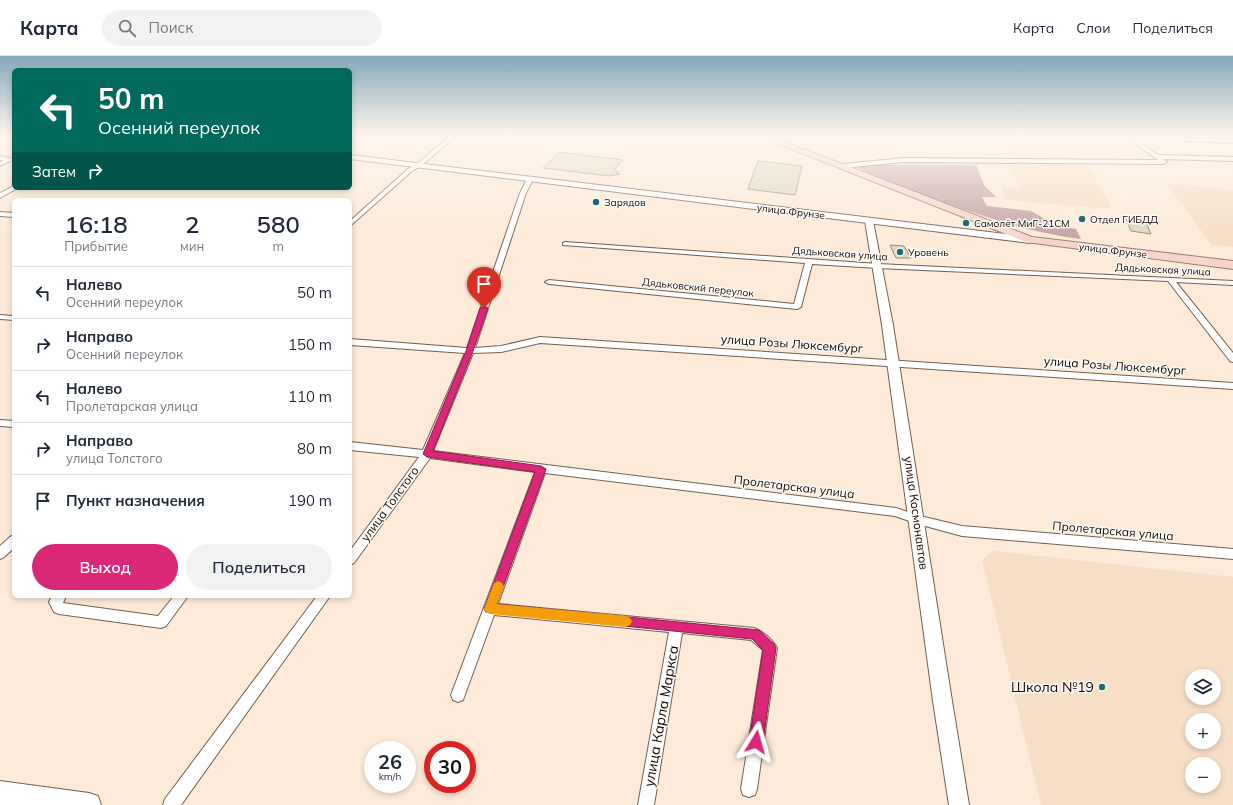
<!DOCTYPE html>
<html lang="ru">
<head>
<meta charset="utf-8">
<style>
  body { margin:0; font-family:Mulish,sans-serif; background:#f2f2f3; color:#1f2937; height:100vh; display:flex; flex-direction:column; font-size:15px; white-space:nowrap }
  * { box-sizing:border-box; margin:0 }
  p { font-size:13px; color:#747a83 }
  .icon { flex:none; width:22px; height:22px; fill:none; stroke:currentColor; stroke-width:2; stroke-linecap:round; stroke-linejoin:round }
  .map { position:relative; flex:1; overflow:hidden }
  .drawer { position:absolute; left:12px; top:142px; width:340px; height:400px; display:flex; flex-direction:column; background:#fff; border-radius:6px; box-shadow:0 2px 6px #0003 }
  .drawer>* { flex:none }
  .guide { position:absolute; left:12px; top:12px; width:340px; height:122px; border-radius:6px; box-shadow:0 2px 6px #0003; background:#00695c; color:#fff; overflow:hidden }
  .tools { position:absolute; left:1185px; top:613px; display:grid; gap:8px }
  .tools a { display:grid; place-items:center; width:36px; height:36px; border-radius:50%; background:#fff; box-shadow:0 2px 6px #0003; font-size:20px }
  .speed { position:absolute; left:364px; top:685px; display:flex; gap:8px; font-size:20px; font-weight:700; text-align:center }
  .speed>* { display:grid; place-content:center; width:52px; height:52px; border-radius:50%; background:#fff; box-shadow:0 2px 6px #0003; line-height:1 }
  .speed small { font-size:10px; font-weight:400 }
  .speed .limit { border:6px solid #d22; background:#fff; color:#111 }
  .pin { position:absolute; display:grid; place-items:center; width:34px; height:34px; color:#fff; margin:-41px -17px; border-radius:50% 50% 50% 0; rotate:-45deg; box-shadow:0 0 4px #0007 }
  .pin .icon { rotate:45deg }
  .me { position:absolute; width:44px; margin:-22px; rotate:8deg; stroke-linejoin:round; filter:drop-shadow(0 0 3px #0008) }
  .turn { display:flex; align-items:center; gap:14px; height:84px; padding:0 20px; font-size:18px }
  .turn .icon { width:52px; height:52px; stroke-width:2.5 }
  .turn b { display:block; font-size:28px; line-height:34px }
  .then { display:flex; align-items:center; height:38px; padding:0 20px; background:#0003; gap:8px; font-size:15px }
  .eta { display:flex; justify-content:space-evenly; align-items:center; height:68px; text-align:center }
  .eta b { font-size:24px; font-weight:600; line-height:28px }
  .action { display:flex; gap:8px; margin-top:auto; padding:8px 20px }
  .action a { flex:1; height:46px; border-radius:24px; background:#db2777; color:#fff; font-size:16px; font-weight:600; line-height:46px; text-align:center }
  .action a+a { background:#f2f2f3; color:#1f2937 }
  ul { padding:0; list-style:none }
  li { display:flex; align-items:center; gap:12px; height:52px; padding:0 20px; border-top:1px solid #e0e1e3 }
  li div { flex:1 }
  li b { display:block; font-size:15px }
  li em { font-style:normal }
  header { display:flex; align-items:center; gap:24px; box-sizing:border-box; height:56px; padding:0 20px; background:#fff; border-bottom:1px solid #e0e1e3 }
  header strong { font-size:19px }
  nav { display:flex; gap:22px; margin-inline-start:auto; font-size:14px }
  .search { width:280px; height:36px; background:#f2f2f3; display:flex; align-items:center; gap:10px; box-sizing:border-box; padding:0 14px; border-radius:22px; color:#747a83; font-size:15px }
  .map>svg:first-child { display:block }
  .built { fill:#f7dec6; fill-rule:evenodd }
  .forest { fill:#c4a2a5 }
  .building { fill:#ded7c0; stroke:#938d77 }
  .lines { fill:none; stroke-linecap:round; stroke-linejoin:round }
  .minor-casing { stroke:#716151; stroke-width:2 }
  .tertiary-casing { stroke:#716151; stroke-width:2 }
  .secondary-casing { stroke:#716151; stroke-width:2 }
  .primary-casing { stroke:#a27d70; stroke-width:2 }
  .minor { fill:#fff; fill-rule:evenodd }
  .tertiary { fill:#fff; fill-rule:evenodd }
  .secondary { fill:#fff; fill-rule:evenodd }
  .primary { fill:#f6d6cc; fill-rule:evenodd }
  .route { fill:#db2777; stroke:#8e194d }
  .slow { fill:#f59e0b }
  .poi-dot { fill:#206b73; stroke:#fefaf6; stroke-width:1.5 }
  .labels { text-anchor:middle; stroke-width:3; stroke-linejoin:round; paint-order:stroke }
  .far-poi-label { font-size:10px; fill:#100a05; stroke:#fefaf6; text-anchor:start }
  .far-street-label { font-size:10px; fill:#100a05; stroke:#fefaf6 }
  .street-label { font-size:12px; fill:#100a05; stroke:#fefaf6 }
  .near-poi-label { font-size:14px; fill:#100a05; stroke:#fefaf6; text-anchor:end }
  .near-street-label { font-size:14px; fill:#100a05; stroke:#fefaf6 }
</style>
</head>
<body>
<header>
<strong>Карта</strong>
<div class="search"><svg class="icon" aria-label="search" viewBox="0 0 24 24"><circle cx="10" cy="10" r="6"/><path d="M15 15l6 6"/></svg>Поиск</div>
<nav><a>Карта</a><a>Слои</a><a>Поделиться</a></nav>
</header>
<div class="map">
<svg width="1233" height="749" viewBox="0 0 1233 749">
  <rect width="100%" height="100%" fill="#fdead8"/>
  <path class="built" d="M1009,108h48l32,3 23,42 -107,-9 -3,-13 17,1z
    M1166,127l67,7v57l-21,-2z
    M992,495l241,26v228h-192l-59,-245zM1192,620h22v22h-22zM1192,664h22v22h-22zM1192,708h22v22h-22z"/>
  <path class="forest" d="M871,109h105l8,20 12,12h-14l5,9 44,5 27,15 18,3 5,10c-43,-5 -83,-18 -124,-32 -33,-11 -68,-23 -99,-39l1,-2z"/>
  <path class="building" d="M559,96l64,8 -9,10 6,4 -11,2 -66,-8z
    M758,105l44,5 -7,29 -47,-6z
    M1125,160l19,2 7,16 -20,-3z
    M890,189l14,1 7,12h-15z"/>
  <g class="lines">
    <g class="minor-casing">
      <path id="minor" d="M451,79h6l-36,31 -9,5 -62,55v-5l58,-52 9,-5z
        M1123,79h5l30,20 75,2v4l-70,-2 4,3 -3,2 -260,-2 -61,6 -3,-2 3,-2 61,-6 254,2z
        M1186,82l47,1v4l-49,-2 -1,-1z
        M0,100l14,3 -14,7v-4l4,-2h-4z
        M530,121l3,2 -7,14 -51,155 26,-2 39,-9 693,46v6l-693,-46 -39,9 -28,1 -40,98 463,57 24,8 42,10 271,23v10l-271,-23 -44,-12 -23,-8 -350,-43 -47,131 256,24c8,3 19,12 23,20l-20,141 -2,6 -6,2 -6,-2 -2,-6 22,-139 -12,-10 -69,-7 -28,172h-16l31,-173 -175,-17 -31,85 -5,2 -5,-2 -2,-5 84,-223 -105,-14 -76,105 -4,2v-14l69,-94 -69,-7v-8l73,8 42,-97 -115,-8v-6l117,9 53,-155 7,-14z
        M14,130v2h3l-1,1 -16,9v-5z
        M0,156l14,1v4l-14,-1z
        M565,186l313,22 355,17v4l-57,-3 57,71v9l-3,-1 -62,-80 -290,-13 -66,-4 -11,43 -4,2 -248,-25 -4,-2 4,-2 245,24 11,-41 -242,-18v-2z
        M0,259l14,1v4l-14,-1z
        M0,364l14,1v6l-14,-1z
        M14,479v13l-10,9 -4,2v-13l10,-9z
        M52,540h14l-3,7 95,13 16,-20h14l-22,30 -5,2 -102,-14 -5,-2 -5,-10z
        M317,540h13l-149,209h-18l2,-6z"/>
    </g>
    <g class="tertiary-casing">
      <path id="tertiary" d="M869,162l4,3 20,104 59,376 17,104h-20l-16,-104 -51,-376 -17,-104z"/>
    </g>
    <g class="secondary-casing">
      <path id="secondary" d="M350,99l680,82 5,3 -5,3 -680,-84z
        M0,725l89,12 9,3 3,9h-101z"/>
    </g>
    <g class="primary-casing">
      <path id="primary" d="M756,79h11l265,102 201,24v8l-207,-27z"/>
    </g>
    <use href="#minor" class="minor"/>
    <use href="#tertiary" class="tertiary"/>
    <use href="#secondary" class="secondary"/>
    <use href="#primary" class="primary"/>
  </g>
  <linearGradient id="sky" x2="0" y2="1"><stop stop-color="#84a8bc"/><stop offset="0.43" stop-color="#fef6ed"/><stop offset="1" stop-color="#fef6ed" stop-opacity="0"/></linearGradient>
  <rect width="1233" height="184" fill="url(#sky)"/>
  <path class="route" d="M484,250l4,2 -15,43 -40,100 108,15 5,3 -49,135 262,26 15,14 2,4 -13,94 -2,5 -5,2 -5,-2 -2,-5 14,-92 -11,-11 -266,-27 -2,-3 51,-137 -108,-15 -4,-3 43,-103 14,-43z"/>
  <path class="slow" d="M498,525l4,2 2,3 -7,18 129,12 4,2 2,3 -2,4 -4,2 -136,-13 -4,-2 -2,-3 10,-26z"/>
  <g class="poi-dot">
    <circle cx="596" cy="146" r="4"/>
    <circle cx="1082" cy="163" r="4"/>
    <circle cx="966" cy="167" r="4"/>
    <circle cx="900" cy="196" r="4"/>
    <circle cx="1102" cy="631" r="4"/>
  </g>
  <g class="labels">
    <g class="far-poi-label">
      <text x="604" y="150">Зарядов</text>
      <text x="1090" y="167">Отдел ГИБДД</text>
      <text x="974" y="171">Самолёт МиГ-21СМ</text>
      <text x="908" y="200">Уровень</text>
    </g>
    <g class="far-street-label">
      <text transform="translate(791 155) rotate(7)" y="4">улица Фрунзе</text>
      <text transform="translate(1113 194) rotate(7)" y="4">улица Фрунзе</text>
      <text transform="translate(840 197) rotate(4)" y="4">Дядьковская улица</text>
      <text transform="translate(1163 213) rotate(3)" y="4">Дядьковская улица</text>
      <text transform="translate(698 231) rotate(6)" y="4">Дядьковский переулок</text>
    </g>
    <g class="street-label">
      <text transform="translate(792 288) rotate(4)" y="4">улица Розы Люксембург</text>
      <text transform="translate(1115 310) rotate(4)" y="4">улица Розы Люксембург</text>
      <text transform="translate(794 431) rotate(7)" y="4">Пролетарская улица</text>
      <text transform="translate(390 448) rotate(-54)" y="4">улица Толстого</text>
      <text transform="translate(916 457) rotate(82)" y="4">улица Космонавтов</text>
      <text transform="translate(1113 475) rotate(5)" y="4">Пролетарская улица</text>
    </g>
    <g class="near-poi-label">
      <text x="1094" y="636">Школа №19</text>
    </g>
    <g class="near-street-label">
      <text transform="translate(661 660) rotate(-80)" y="5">улица Карла Маркса</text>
    </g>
  </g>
</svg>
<div class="tools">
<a><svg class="icon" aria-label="layers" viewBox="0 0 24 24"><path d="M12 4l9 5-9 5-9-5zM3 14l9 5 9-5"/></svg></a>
<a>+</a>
<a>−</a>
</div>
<div class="speed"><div>26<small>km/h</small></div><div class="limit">30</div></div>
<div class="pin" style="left:484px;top:252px;background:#d93025"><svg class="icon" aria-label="arrive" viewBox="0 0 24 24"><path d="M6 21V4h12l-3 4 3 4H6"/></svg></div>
<svg class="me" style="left:756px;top:686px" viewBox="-20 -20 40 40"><path d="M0-17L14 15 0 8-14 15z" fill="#db2777" stroke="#fff" stroke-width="4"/></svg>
<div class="guide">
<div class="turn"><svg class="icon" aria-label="left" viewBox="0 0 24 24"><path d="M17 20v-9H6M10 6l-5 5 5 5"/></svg><div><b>50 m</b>Осенний переулок</div></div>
<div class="then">Затем<svg class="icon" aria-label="right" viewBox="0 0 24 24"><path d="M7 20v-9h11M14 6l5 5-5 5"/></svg></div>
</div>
<section class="drawer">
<div class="eta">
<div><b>16:18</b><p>Прибытие</p></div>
<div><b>2</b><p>мин</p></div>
<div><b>580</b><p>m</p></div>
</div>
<ul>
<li><svg class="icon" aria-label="left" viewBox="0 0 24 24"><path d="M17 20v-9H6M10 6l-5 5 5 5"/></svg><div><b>Налево</b><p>Осенний переулок</p></div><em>50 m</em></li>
<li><svg class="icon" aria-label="right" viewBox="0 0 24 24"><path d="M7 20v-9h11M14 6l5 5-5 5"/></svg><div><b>Направо</b><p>Осенний переулок</p></div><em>150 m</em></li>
<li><svg class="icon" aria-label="left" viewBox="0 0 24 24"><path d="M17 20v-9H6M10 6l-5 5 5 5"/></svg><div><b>Налево</b><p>Пролетарская улица</p></div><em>110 m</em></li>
<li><svg class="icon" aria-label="right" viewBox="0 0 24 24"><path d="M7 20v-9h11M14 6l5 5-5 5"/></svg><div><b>Направо</b><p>улица Толстого</p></div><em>80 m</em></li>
<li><svg class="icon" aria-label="arrive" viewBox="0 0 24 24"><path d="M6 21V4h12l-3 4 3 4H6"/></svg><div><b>Пункт назначения</b></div><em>190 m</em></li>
</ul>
<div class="action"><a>Выход</a><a>Поделиться</a></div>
</section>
</div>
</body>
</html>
